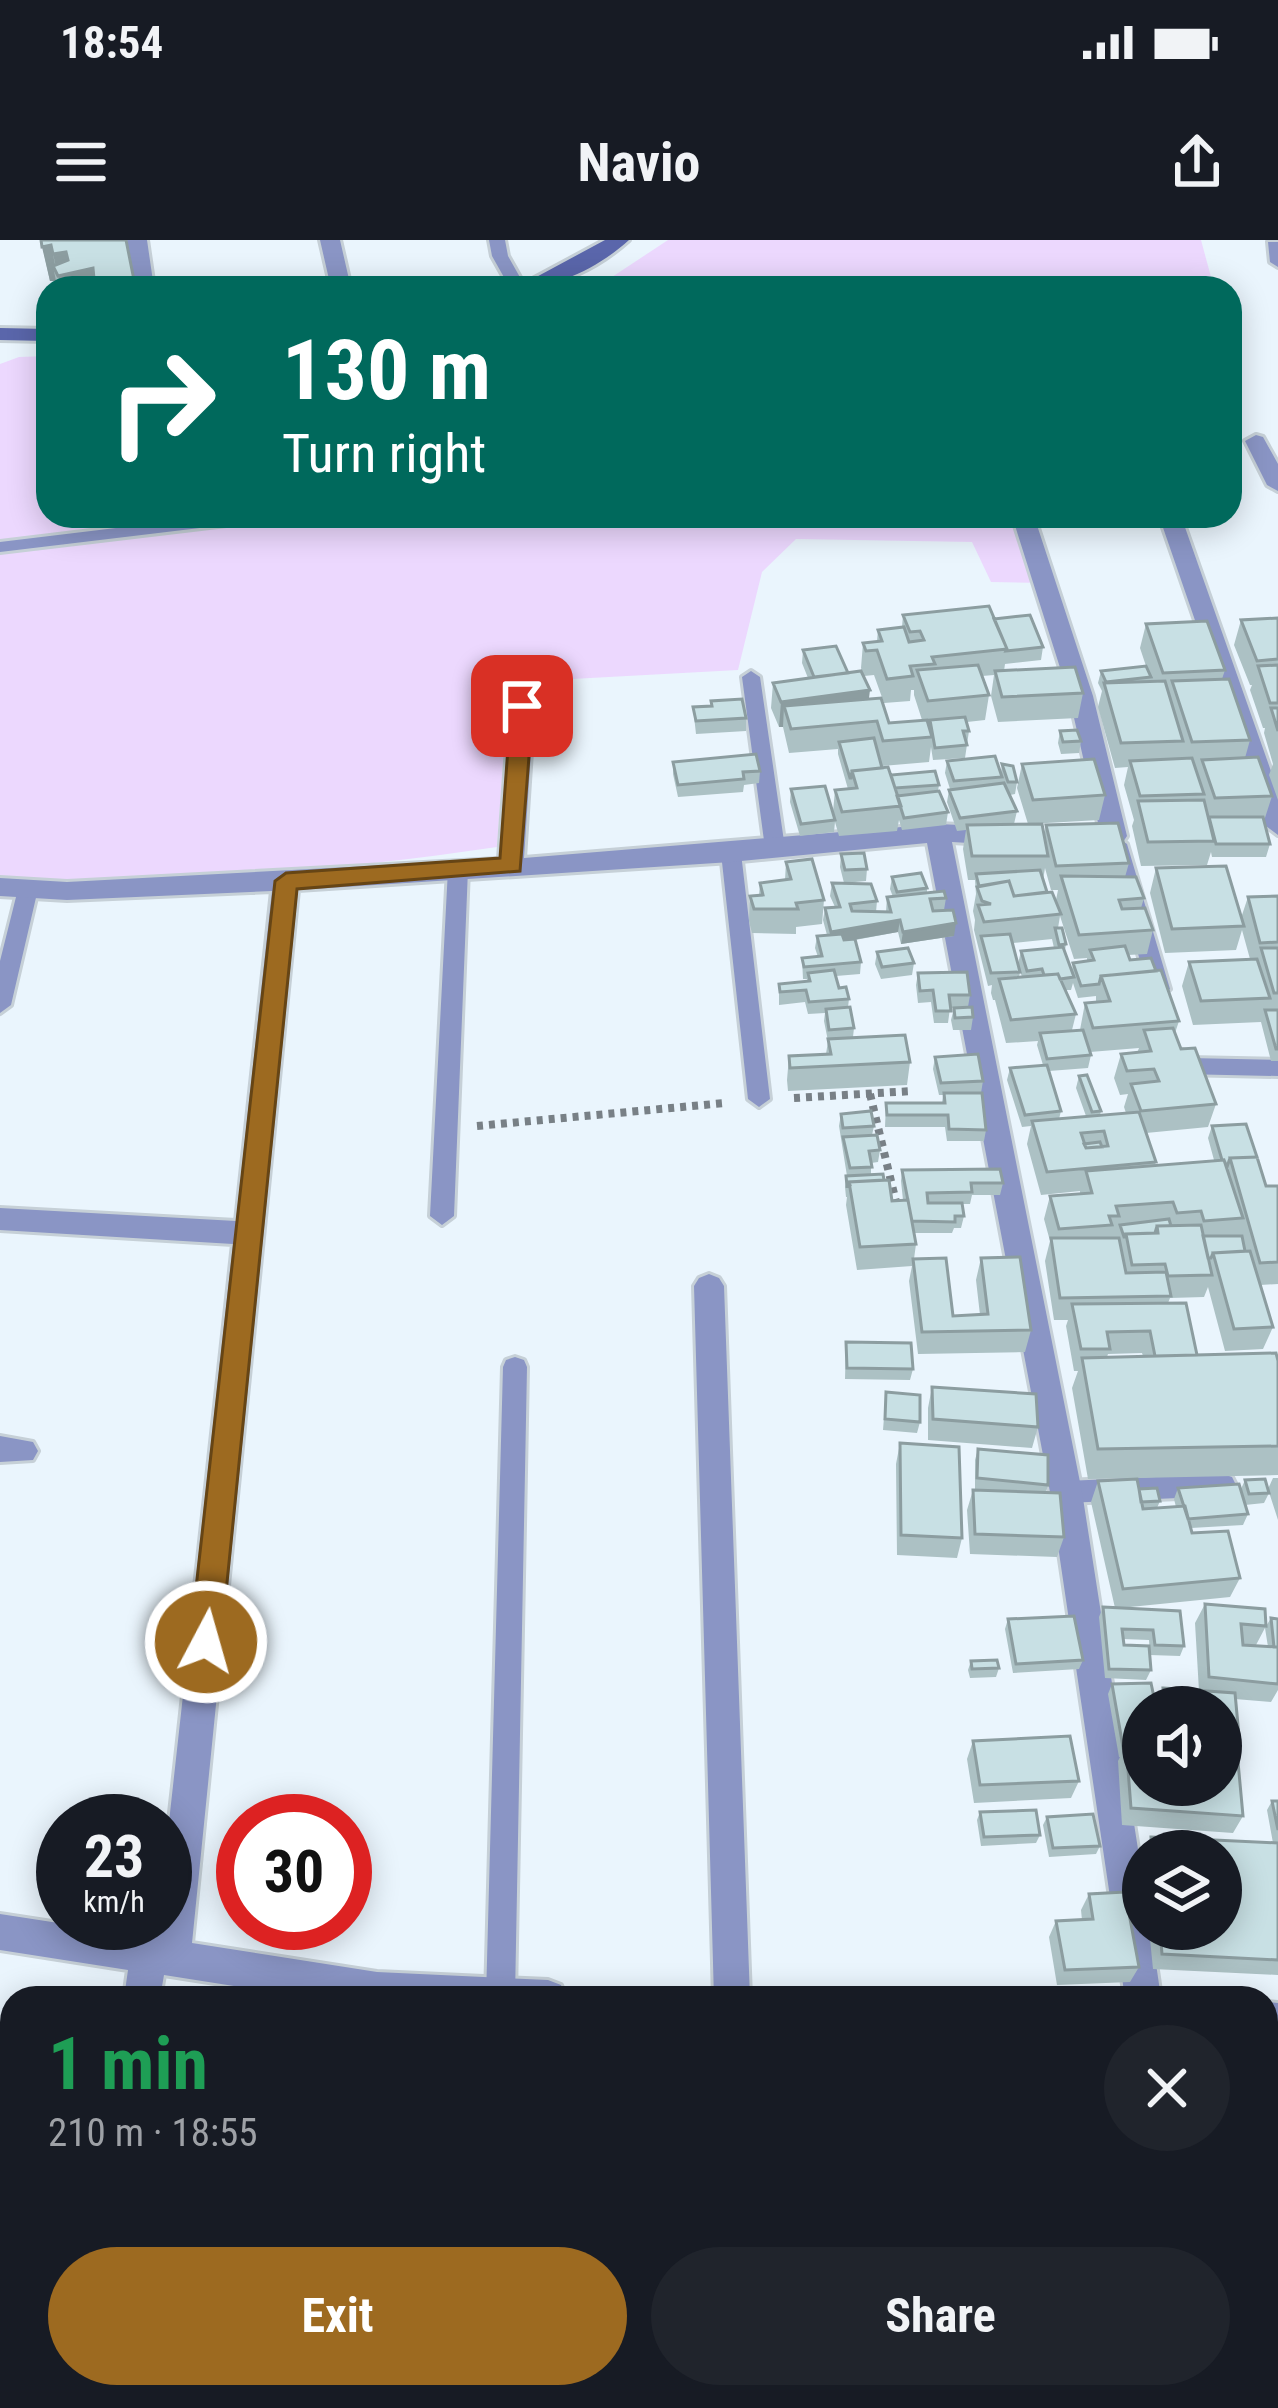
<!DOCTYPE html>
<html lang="en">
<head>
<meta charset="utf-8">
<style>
  body { margin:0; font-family:"Roboto Condensed",sans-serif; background:#20242c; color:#f1f3f6; height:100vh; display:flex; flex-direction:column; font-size:45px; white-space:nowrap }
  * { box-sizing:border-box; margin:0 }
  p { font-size:39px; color:#9ea1a6 }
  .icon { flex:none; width:66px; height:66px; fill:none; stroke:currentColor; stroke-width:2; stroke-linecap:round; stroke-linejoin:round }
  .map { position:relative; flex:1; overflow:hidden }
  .details { position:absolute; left:0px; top:1746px; width:1278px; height:423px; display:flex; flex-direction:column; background:#171b24; border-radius:36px 36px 0 0; box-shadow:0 6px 30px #0003 }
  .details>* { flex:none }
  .hud { position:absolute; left:36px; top:36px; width:1206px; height:252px; border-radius:36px; box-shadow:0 6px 30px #0003; background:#00695c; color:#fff; overflow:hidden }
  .fabs { position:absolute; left:1122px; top:1446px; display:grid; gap:24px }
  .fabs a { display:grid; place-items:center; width:120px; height:120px; border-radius:50%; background:#171b24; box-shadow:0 6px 30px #0003; font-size:60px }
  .speed { position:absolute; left:36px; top:1554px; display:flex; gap:24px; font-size:60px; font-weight:700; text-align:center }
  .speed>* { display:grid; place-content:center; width:156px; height:156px; border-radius:50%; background:#171b24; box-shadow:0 6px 30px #0003; line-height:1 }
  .speed small { font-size:30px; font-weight:400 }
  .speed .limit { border:18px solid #d22; background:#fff; color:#111 }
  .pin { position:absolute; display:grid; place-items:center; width:102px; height:102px; color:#fff; margin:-51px; border-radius:24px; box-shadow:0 6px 18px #0006 }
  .me { position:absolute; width:132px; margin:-66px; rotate:6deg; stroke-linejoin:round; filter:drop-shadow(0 0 9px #0008) }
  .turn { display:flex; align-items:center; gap:42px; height:252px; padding:0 48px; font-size:54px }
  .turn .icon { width:156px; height:156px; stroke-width:2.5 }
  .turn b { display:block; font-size:84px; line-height:102px }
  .round { display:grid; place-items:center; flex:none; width:126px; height:126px; border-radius:63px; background:#20242c }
  .head { display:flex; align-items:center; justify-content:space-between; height:204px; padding:0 48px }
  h1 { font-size:72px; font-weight:700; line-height:90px; color:#1e9e55 }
  .action { display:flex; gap:24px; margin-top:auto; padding:24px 48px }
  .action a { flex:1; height:138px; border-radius:72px; background:#9d6a20; color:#fff; font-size:48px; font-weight:700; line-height:138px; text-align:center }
  .action a+a { background:#20242c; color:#f1f3f6 }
  .status { display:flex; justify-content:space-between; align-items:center; height:84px; padding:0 60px; background:#171b24; direction:ltr }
  .status svg { height:33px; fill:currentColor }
  header { display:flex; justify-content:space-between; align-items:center; height:156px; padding:0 48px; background:#171b24; font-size:54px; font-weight:700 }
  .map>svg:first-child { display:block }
  .green { fill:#ecd8fe }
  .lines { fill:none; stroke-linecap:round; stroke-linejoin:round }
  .lane-casing { stroke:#c6d0d7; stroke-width:6 }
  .street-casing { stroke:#c6d0d7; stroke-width:6 }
  .secondary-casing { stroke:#c6d0d7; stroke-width:6 }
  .path { stroke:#788086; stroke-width:8; stroke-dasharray:6 6; stroke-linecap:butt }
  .lane { fill:#8a95c5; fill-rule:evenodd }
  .street { fill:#8a95c5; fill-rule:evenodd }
  .secondary { fill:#5a66ab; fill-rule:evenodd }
  .wall { fill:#acc1c4; fill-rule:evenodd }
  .shaded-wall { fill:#8c9da0 }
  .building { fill:#c8e0e4; stroke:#8c9da0; stroke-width:3; fill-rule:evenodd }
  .route { fill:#9d6a20; stroke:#664515; stroke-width:3 }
</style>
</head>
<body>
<div class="status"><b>18:54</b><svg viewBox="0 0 49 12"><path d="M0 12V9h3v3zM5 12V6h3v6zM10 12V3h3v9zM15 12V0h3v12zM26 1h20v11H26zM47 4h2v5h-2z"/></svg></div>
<header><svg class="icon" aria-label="menu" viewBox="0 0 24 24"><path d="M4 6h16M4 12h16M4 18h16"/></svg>Navio<svg class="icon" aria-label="share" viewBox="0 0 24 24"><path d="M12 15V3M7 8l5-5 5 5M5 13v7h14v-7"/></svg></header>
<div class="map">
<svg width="1278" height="2168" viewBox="0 0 1278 2168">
  <rect width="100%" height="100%" fill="#eaf5fd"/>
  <path class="green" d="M668,0h533l13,48h-629l27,-11z
    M48,116v160h975l22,67 -54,-1 -19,-40 -176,-3 -34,33 -24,98 -203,11 -27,14 -11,152c-164,24 -332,39 -497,30v-513l19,-7z"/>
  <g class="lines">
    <g class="lane-casing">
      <path id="lane" d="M489,0h16l3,16 18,32h-16l-18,-32z
        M1268,2h10v25l-8,-5z
        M215,276h53l-9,5 -259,31v-10z
        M751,431l9,6 25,171 -10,7 -10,-7 -23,-171z
        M1117,597l10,7 43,145 -11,8 -11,-8 -41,-145z
        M731,606l10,7 29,246 -11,8 -11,-8 -27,-246z
        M458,622l10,7 -14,347 -12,9 -12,-9 18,-347z
        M28,642l10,7 -27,116 -11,8v-52l18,-72z
        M1178,809l8,2 3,7 89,2v16l-97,-2 -8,-2 -6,-15z
        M515,1117l9,3 3,7 -12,629 -29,2 17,-631 3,-7z
        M1223,1234l9,3 4,8 -4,8 -9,3 -157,7 -9,-3 -4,-8 4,-8 9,-3z"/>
    </g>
    <g class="street-casing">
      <path id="street" d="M127,0h20l7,48h-20z
        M320,0h20l11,48h-20z
        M1256,195l7,2 15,27v27l-11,-6 -22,-44z
        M1012,276h22l59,180 34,140 -4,6 -36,3 -13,-9 4,-6 21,-3 -30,-131z
        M1159,276h22l97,275v44l-12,-9z
        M522,458l12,8 -10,152 414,-34 65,3 13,9 -13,9 -51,-3 130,650 61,389v48h8l10,69h-36l-75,-506 -123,-649 -196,19 -433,28 -106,1053 185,29 171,8 13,5 5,13h-256l-146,-23 -4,23h-36l4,-28 -128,-20v-36l156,24 2,-15h7v-65l68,-614 -233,-14v-22l236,13 36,-330 -205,9 -67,-4v-18l67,4 432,-23 11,-153z
        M709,1034l10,4 5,8 26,712h-36l-20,-712 5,-8z
        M0,1196l33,6 5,9 -5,9 -33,2z
        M1266,1762l12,1v38l-12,-1z
        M69,2157h40l-1,11h-40z
        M331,2157h40l-1,11h-40z
        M684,2157h40l1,11h-40z
        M975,2157h40l2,11h-40z
        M1174,2157h40l1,11h-40z"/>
    </g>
    <g class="secondary-casing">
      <path id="secondary" d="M605,0h24c-31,28 -72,48 -113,48z
        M0,88l48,1v12l-48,-1z"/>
    </g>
    <path class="path" d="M870,854l27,112
      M794,858l119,-7
      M477,886l248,-23"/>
    <use href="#lane" class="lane"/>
    <use href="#street" class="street"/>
    <use href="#secondary" class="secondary"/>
  </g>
  <path class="wall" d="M41,0h85l10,48h-78l-2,-7h-6z
    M903,375l91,4 49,28 -2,13 -36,4 -1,7 79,22 -5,25 -80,4 -7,-26 3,-21 -12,1 7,19 -4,25 -18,2 2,9 -4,27 -32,2 -2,-13 -2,15 -47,4 9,9 48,10 -1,6 10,21 -2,13 -44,5 -3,-10 -2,11 -58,5 -4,-14 -1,10 -34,4 -10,-34 1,-13 42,23 2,-22 13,-1 -10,-35v-5l-49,4 -6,-26h-4l-8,-19 2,-25 35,-5 -6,-15 1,-13 45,23 41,50 33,-3 -8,-25v-5h-3l-1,11 -26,2 -10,-28 -10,1 -3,-8 2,-25 14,-2 1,-11 24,-3z
    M1278,378v182l-9,-25 4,-11 -9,-31 1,-5h-2l-13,-38 2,-5h-2l-16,-40 7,-25z
    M1146,384l79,46 -3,9 28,61 -5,18 27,38 -8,25 6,23 -4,13h-54l-1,-5 -4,13 -66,1 -9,-40 2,-6 -10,-35 4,-18 -13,1 -17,-61 4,-16 -4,-8 3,-12 46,-2 -7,-21z
    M693,467l53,11v13l-50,3z
    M1060,491l21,10 -2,12 -18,1 -3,-11z
    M947,521l54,12 1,-9 15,18 -2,12 -5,1 7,16 -3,13h14l-11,-36 5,-24 83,31 -6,25 -70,4 15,11 2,-10 83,38 -4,14 19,21 -3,10 12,22 -6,24 -19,1 51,66 -4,12 6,16 35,55 -8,23 -62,6 10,29 -1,3 59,-5 -6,-22 4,-12 54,60h12v98l-18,1 13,42 -10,22 -38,2 -17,-64 -4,10 -34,1 -2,5 29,52 81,6v114l-190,4 -16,-91 6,-17h-4l-8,-45 2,-6h-14l-9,-59 5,-20 -6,-22 6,-23 30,-2v-3l-39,4 -14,-51 4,-18 -9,1 -15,-47 3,-12 33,-3 -6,-20 1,-4 -32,2 -11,-43h-2l-2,-7 1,-8 -4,1 -14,-56 1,-10 -2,-9 3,-17 -1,-14h-7l-5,-31 3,-19 -9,1 -10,-29 2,-12 1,-1 -5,-16zM1045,628l6,22h7l-2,10 -9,-8 -4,-12zM1060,676l14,43 13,-1v3l-14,2 -1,7 -7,-20 1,-6 -8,-16zM1052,699l2,9 -33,3 -3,13 4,13h-3l1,-5 -7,-29zM1073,743l5,15 18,-2v6l-11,1 -5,27h-8l4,-16 -11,-24h6zM1139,808l-2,5 -16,1 -7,24 6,17 8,-1 -4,13 2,6 -26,2 1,-4 -22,-35 -3,12 10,28 -27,3 2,-8 -12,-40 39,-3 3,-13 -1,-3zM1142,1113l1,3 -36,1 1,-3z
    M673,522l87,9 -1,12 -15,2 -1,7 -65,5 -5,-23z
    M841,614l26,15 -1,12 -22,2 -4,-16z
    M786,622l38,38 -2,24 -26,3v7l-44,-1 -3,-12 1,-25h9l1,-13 25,-3z
    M1156,628l85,50 7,-21 30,-1v165h-7l-10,-39 -68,3 -11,-39 7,-24 61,-3 -8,-29 -6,20 -71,3 -15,-60z
    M892,637l35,11v5l19,5 -2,12 10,26 -53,8 -3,-12 -43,8 6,22 -1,12 -24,2 3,12 10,11 -1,8 6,21 -1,9 57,25 -3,23 -119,6 -1,-11 2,-24 37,-2 2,-13 -4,-20 1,-8 -17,1 -3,-12 -26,3v-21l28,-3v-2h-4l-1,-21 16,-1 -3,-9 2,-12 10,-1 -4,-15 2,-12 10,-1 -5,-11 2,-13 45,18 -1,11h10l1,-15h6l-3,-8z
    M877,712l37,11 -2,12 -31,4 -6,-15z
    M918,733l52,22 -2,12 5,10 -2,13h-18l-2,-10 3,-12 10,-1 -14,1 -2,15h-14l-3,-21 -13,1 -2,-18z
    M935,817l48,24 -2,12 5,37 -2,11h-37l-2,-14h-60l1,-24h56l1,-8h-4l-6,-26z
    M841,874l33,12 -2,9 8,15 -2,12 -7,1v11l13,6 8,21 11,-1 -2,-19 1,-11 101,13 -3,12h-28l-2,9h-8l2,12 -3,12h-7l-2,5h-37l1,11 -2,15 39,57 27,-1 -4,-35 5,-22 50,72 -6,22 -107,2 -9,-73 3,-15 -55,4 -11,-65 1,-8h-1l-1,-10 2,-11 -8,-50z
    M846,1102l67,27 -3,11 -65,-1z
    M932,1147l106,40 -6,21 -104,-8v-32z
    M886,1152l34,30 -3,11 -34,-3z
    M900,1203l62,95 -5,20 -60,-3 -1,-91z
    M978,1209l70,36 -2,7 18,45 -7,20 -87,-3 -3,-44 6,-20h18l-16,-1v-29z
    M1273,1238h5v42l-10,-31z
    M1245,1240l24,13 -5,10 -19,2 3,9 -5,11 -52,3 1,5 48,45 -10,19 -110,11 64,38 -4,10 -30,-1 -1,-15 -26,-1 1,6 27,25 -5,10 -41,-2 -6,-61 4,-10 12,1 -24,-106 7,-21 41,8 21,12 -3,7 19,-1 -2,-8 4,-11 63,1z
    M1205,1364l61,22 -10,19h-13l25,2 -3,-19 6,-10 7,1v71l-7,12 -36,-3 4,37 -5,9 -13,-1v-37h-61l-1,-10 4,-9 36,3 -4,-68z
    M1008,1379l75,41 -4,9 -66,4 -8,-44z
    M971,1421l28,7 -3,9 -26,1 -2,-8z
    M1112,1444l31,101 100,31 -10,17 -111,-8 -4,-64 2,-4h-1l-11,-63z
    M973,1501l106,40 -8,17 -97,5 -7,-44z
    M1272,1561h6v174l-125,-6 -4,-40h72v-78h-78l8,-14 122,6 -6,-33z
    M980,1572l60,23 -4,8 -55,3 -4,-26z
    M1047,1577l53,29 -4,8 -47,3 -6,-32z
    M1089,1654l50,73 -9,15 -73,3 -8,-48 7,-16 26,-1 -1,-10z"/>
  <path class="shaded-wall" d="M51,5l6,29 -4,-8 3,15h-6l-8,-34z
    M66,12l27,16 3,20h-35l-8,-34z
    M870,450l-3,24 -83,-8 -1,21h-4l2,-25z
    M900,680l-2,12 -68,12 1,-12z
    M956,683l-2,13 -53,8 2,-12z"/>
  <path class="building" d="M41,0h85l8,40 -40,-1 -1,-11 -35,8 -5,-10 15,-6 -2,-8 -13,2 -2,-9 -9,2z
    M989,366l18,43 -75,8 3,7 -25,2 3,10 -26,3 -10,-29 -11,1 -3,-8 19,-2 -4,-11 26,-3 5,15 15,-2 -4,-9 -10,1 -7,-17z
    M1030,375l13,32 -37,4 1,-2 -13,-30z
    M1278,378v41l-21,2 -16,-41z
    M1207,381l18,49 -62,3 -17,-49z
    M836,406l12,27 -34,4 -11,-27z
    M978,425l11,30 -61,6 -11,-31z
    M1278,425v38h-8l-12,-37z
    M1146,426l5,11 -45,5 -5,-11z
    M1075,427l8,26 -81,4 -7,-26z
    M861,431l9,19 -89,12 -8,-19z
    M1229,439l21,61 -58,2 -20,-61z
    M1165,441l18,60 -62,2 -17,-60z
    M881,458l8,25 38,-3 5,17 -49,4 -6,-20 -86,8 -7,-23z
    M742,459l4,19 -50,3 -3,-14 19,-1 -1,-5z
    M1271,468h7v23z
    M965,477l4,14h-6l4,14 -32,3 -5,-28z
    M1077,490l4,11 -18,1 -3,-11z
    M874,498l8,30 -30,3 -1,7h-1l-11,-36z
    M756,514l4,17 -17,1 1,7 -66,6 -5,-23z
    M995,516l7,21 -48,4 -7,-20z
    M1258,517l14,39 -57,2 -13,-38z
    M1192,518l12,36 -64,2 -10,-35z
    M1094,519l11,36 -72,5 -11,-36z
    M1002,524l11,2 4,16h-9z
    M888,527l13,39 -59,6 -7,-22 22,-2 -5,-17z
    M935,531l4,14 -44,3 -4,-13z
    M1004,543l13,28 -57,7 -11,-28z
    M825,546l10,34 -34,4 -10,-35z
    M939,551l9,21 -44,6 -7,-22z
    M1204,560l10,41 -66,1 -10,-41z
    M1209,577h54l7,27h-54z
    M1118,583l11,40 -73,3 -10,-41z
    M1042,584l6,32h-76l-5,-31z
    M864,613l3,16 -22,1 -4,-16z
    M812,619l12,41 -28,3 2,6h-44l-4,-13 13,-1 -3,-12 31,-4 -5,-17z
    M1226,626l18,60 -72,3 -16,-61z
    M1040,630l7,22 -33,4 -5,-15 -30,5 -3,-12z
    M921,633l6,15 -30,4 -5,-15z
    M1061,636l75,1 8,21 -25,2 3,9 23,-1 8,22 -74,5z
    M1009,641l5,15 38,-4 9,22 -77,8 -6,-17 13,-1 -9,-3 -5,-14z
    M832,643l39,1 6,17 -27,3 2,7 39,1 -4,-15 57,-6 2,7 -16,1 3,12 20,-1 3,13 -53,9 -3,-12 -69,12 -6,-24 15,-1z
    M1278,656v46l-18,1 -12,-46z
    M1055,688h7l4,16 -7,1z
    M842,694l2,6 11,-1 6,23 -57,5 -2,-9 20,-2 -5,-20z
    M1010,694l10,38 -29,1 -10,-37z
    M1125,706l5,14 21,-2 5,13 -55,5 -2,8 -18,2 -8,-23 21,-3 -4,-10z
    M1063,707l11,30 -14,2 -2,-5 -14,1 -2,-6 -15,2 -6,-20z
    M908,708l6,15 -32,4 -5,-15z
    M1261,708h17v45h-4z
    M1257,719l13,39 -69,3 -12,-39z
    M834,730l5,18 7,-1 3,12 -40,3 -3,-12 -26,2 -1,-8 31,-3 -2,-8z
    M1161,730l18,51 -86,7 -8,-25 25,-2 -9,-25z
    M967,732l3,23h-21l2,16h-15l-3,-21 -13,1 -2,-18z
    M1058,734l18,40 -65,6 -12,-41z
    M850,767l4,21 -25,2 -3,-21z
    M972,767l1,10 -18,1 -1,-10z
    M1265,770h13v39h-2z
    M1173,788l8,21 14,-1 21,56 -75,7 -10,-27 28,-3 -5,-12 -27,2 -6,-17 30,-3 -7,-21z
    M1083,790l8,25 -44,4 -7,-26z
    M905,795l5,27 -120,6 -1,-12 42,-2 -3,-15z
    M978,814l5,27 -42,2 -6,-26z
    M1047,825l14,46 -36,4 -15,-47z
    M1087,835l14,36 -9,1 -13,-36z
    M944,853h38l4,37 -37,-1 -1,-14h-61l-1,-12h59z
    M871,871l3,15 -31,2 -2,-14z
    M1139,872l17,50 -109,10 -15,-51zM1104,891l4,15 -22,2 -5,-15z
    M1246,884l11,33 -27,1 -3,9 -3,-7h-2l-10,-34z
    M877,895l3,15 -11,1 3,16 -22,1 -7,-31z
    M1100,902l2,5 -16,1 -2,-4z
    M1257,917l9,29h12v76l-18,1 -30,-105z
    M1224,920l19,58 -39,3 -3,-10 -24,2 -4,-11 -57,4 3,10h-10l3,9 -53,4 -9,-33 42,-3 -6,-22z
    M1000,929l3,14h-32l1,9 -45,1 1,10h34l2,13h-9v6l-43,-1 -10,-51z
    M883,934l1,6 -35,2 1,3 -3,1 -1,-10z
    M889,940l3,21 16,-1 8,44 -56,3 -11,-65z
    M1169,979l2,7h-14l-2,7 -29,1v3h-2l-4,-12z
    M1201,985l11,50 -44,1 -3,-12 -33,1 -6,-31 32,-1 -1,-7z
    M1203,996h39l3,15 -32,2 -2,5h-3z
    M1051,998h68l7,35 40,-1 5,24 -111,2z
    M1250,1011l23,76 -39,2 -21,-76z
    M1020,1017l11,73 -109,2 -9,-73 33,-1 7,58 35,-2 -7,-56z
    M1186,1063l11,52 -42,1 -5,-25 -43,1 3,17h-29l-9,-45z
    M846,1102l65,1 2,26 -66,-1z
    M1276,1113l2,8v85l-180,3 -16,-91z
    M932,1147l104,7 2,33 -105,-8z
    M886,1152l34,3v27l-35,-3z
    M900,1203l59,4 3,91 -61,-3z
    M978,1209l70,6v30l-71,-7z
    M1137,1239l6,30 42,-3 7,27 36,-2 12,47 -117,11 -25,-108z
    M1265,1239l4,14 -20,1 -4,-14z
    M1239,1244l9,30 -60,5 -10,-31z
    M1157,1248l3,13 -19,1 -2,-13z
    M973,1250l87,3 4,44 -89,-3z
    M1205,1364l60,5 1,17 -25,-2 2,21 35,2v37l-69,-7z
    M1103,1367l77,4 4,35 -29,-1 -2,-15 -31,-1 2,16 25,1 2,24 -42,-1z
    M1074,1376l9,44 -67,4 -8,-45z
    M1271,1378l7,1v28h-4z
    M997,1420l2,8 -27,1 -1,-8z
    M1151,1443l5,24h-13v38l-17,-1 -3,3 -11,-63z
    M1163,1448l72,5 4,43 -18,-1v-28h-56z
    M1070,1496l9,45 -99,4 -7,-44z
    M1126,1504l17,1v40h78v-35l16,1 6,65 -112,-8z
    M1272,1561h6v29z
    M1036,1570l4,25 -56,2 -4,-25z
    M1093,1574l7,32 -47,2 -6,-31z
    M1151,1597l127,6v117l-116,-6 -2,-25h61v-78h-69z
    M1125,1652l14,75 -74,3 -9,-49 37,-2 -4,-25z"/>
  <path class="route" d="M522,459l11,7 -13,165 -223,18 -76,753 -5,9 -10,4 -11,-4 -5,-9 85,-761 11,-8 214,-15 11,-152z"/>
</svg>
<div class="fabs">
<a><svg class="icon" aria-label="sound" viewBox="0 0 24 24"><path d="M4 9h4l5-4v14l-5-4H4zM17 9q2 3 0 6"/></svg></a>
<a><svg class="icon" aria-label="layers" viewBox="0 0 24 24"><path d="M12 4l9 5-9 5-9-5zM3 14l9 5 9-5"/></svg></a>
</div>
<div class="speed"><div>23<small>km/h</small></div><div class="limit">30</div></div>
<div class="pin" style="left:522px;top:466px;background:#d93025"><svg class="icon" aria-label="arrive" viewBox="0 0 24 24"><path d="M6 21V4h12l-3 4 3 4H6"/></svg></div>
<svg class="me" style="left:206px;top:1402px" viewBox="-20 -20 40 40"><circle r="17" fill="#9d6a20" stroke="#fff" stroke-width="3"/><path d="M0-11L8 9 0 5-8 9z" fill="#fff"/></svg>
<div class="hud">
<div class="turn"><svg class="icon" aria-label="right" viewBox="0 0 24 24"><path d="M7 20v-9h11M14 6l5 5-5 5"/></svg><div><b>130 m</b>Turn right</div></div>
</div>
<section class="details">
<div class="head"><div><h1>1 min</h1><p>210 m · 18:55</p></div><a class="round"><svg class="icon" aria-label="close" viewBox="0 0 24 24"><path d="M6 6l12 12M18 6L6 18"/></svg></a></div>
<div class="action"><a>Exit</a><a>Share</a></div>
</section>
</div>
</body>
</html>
